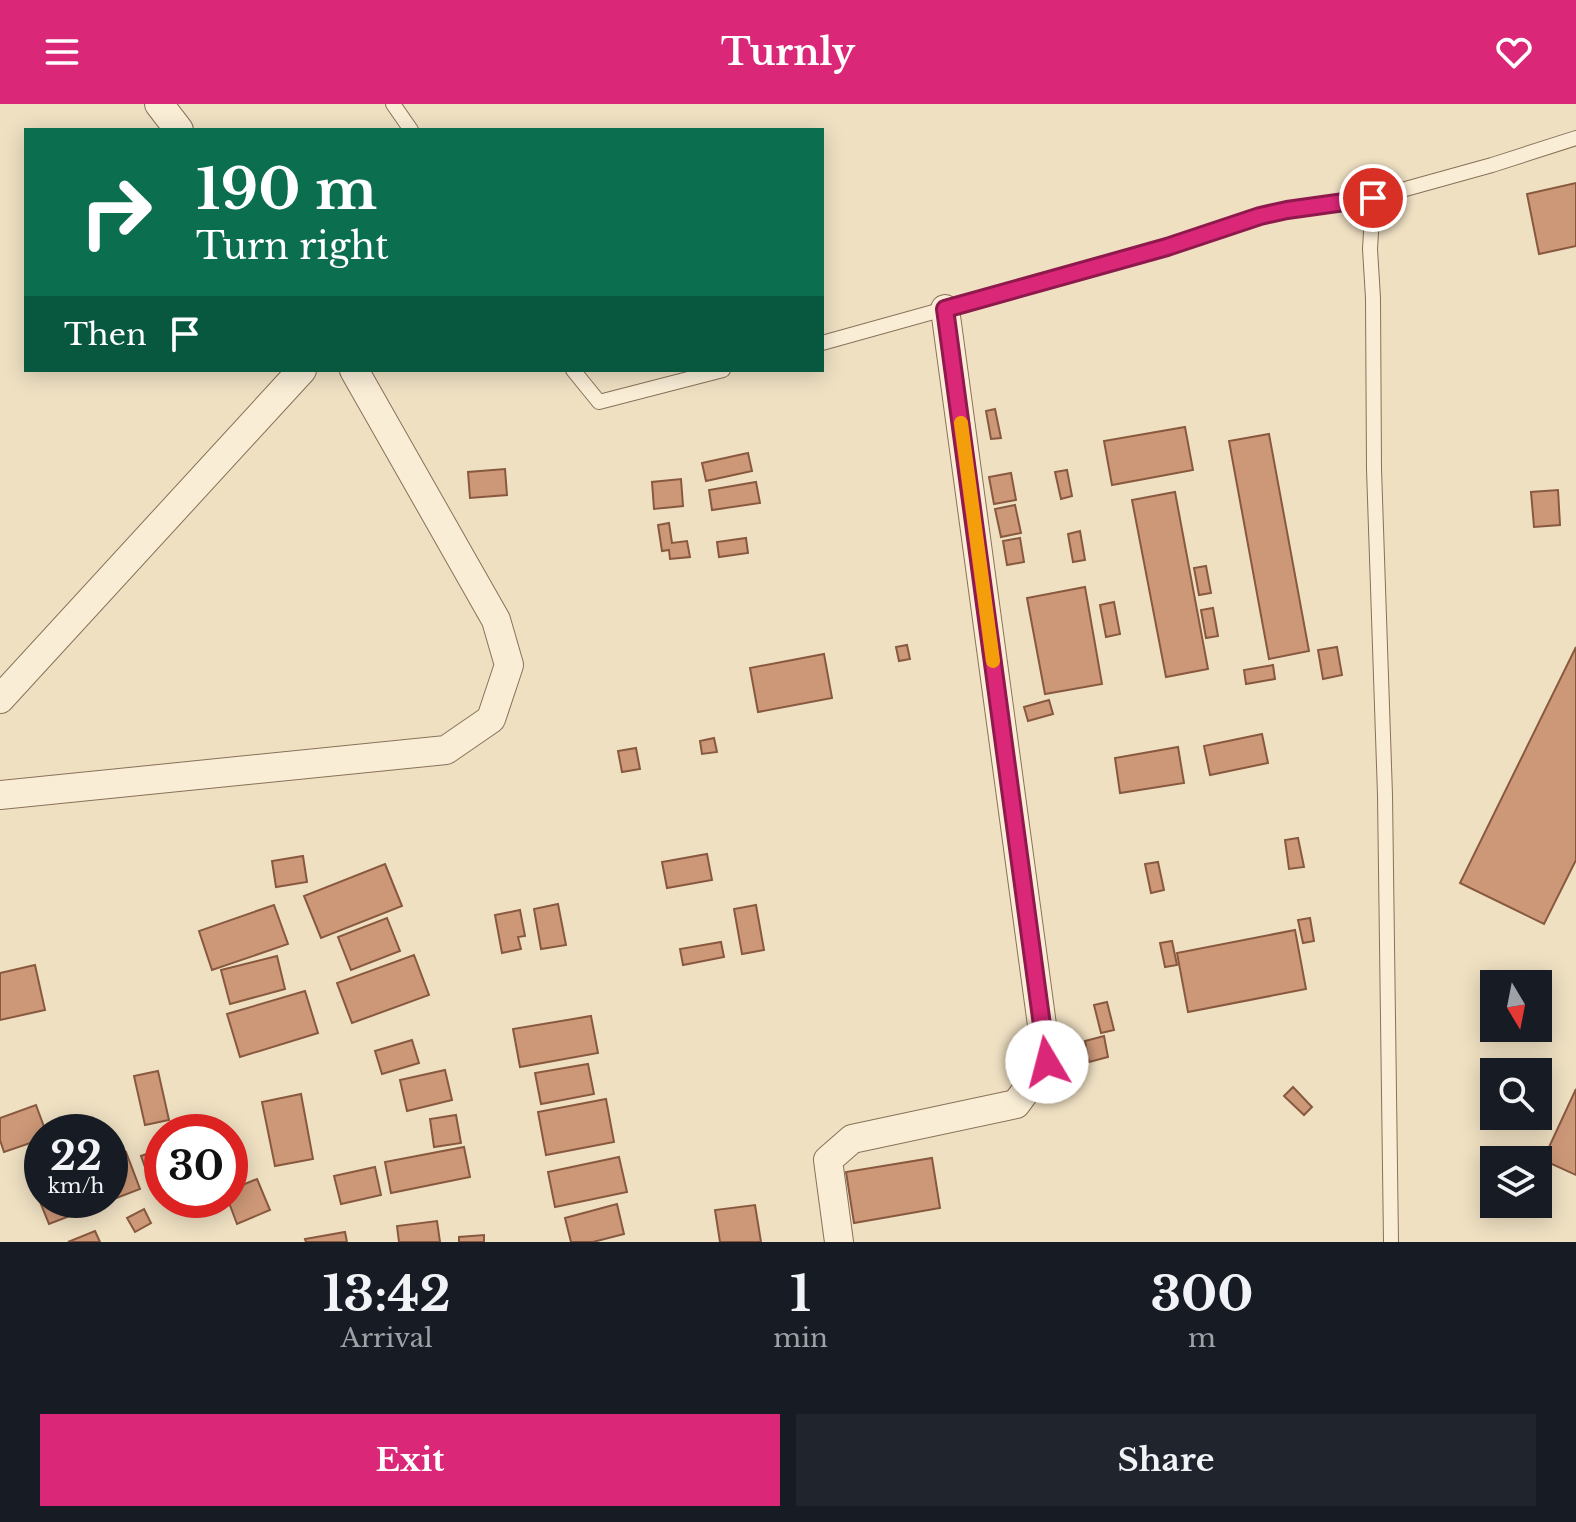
<!DOCTYPE html>
<html lang="en">
<head>
<meta charset="utf-8">
<style>
  body { margin:0; font-family:"Libre Baskerville",serif; background:#20242c; color:#f1f3f6; height:100vh; display:flex; flex-direction:column; font-size:30px; white-space:nowrap }
  * { box-sizing:border-box; margin:0 }
  p { font-size:26px; color:#9ea1a6 }
  .icon { flex:none; width:44px; height:44px; fill:none; stroke:currentColor; stroke-width:2; stroke-linecap:round; stroke-linejoin:round }
  .map { position:relative; height:1138px; overflow:hidden }
  .details { display:flex; flex-direction:column; background:#171b24; flex:1 }
  .details>* { flex:none }
  .hud { position:absolute; left:24px; top:24px; width:800px; height:244px; border-radius:0px; box-shadow:0 4px 20px #0003; background:#0b6e4f; color:#fff; overflow:hidden }
  .needle { width:52px; rotate:170deg }
  .buttons { position:absolute; left:1480px; top:866px; display:grid; gap:16px }
  .buttons a { display:grid; place-items:center; width:72px; height:72px; border-radius:0px; background:#171b24; box-shadow:0 4px 20px #0003; font-size:40px }
  .speed { position:absolute; left:24px; top:1010px; display:flex; gap:16px; font-size:40px; font-weight:700; text-align:center }
  .speed>* { display:grid; place-content:center; width:104px; height:104px; border-radius:50%; background:#171b24; box-shadow:0 4px 20px #0003; line-height:1 }
  .speed small { font-size:20px; font-weight:400 }
  .speed .limit { border:12px solid #d22; background:#fff; color:#111 }
  .pin { position:absolute; display:grid; place-items:center; width:68px; height:68px; color:#fff; margin:-34px; border:4px solid #fff; border-radius:50%; box-shadow:0 2px 8px #0007 }
  .me { position:absolute; width:88px; margin:-44px; rotate:352deg; stroke-linejoin:round; filter:drop-shadow(0 0 6px #0008) }
  .turn { display:flex; align-items:center; gap:28px; height:168px; padding:0 40px; font-size:36px }
  .turn .icon { width:104px; height:104px; stroke-width:2.5 }
  .turn b { display:block; font-size:56px; line-height:68px }
  .then { display:flex; align-items:center; height:76px; padding:0 40px; background:#0003; gap:16px; font-size:30px }
  .eta { display:flex; justify-content:space-evenly; align-items:center; height:136px; text-align:center }
  .eta b { font-size:48px; font-weight:700; line-height:56px }
  .primary-button { display:flex; gap:16px; margin-top:auto; padding:16px 40px }
  .primary-button a { flex:1; height:92px; border-radius:0px; background:#db2777; color:#fff; font-size:32px; font-weight:700; line-height:92px; text-align:center }
  .primary-button a+a { background:#20242c; color:#f1f3f6 }
  header { display:flex; justify-content:space-between; align-items:center; height:104px; padding:0 40px; background:#db2777; color:#fff; font-size:36px; font-weight:700 }
  .map>svg:first-child { display:block }
  .building { fill:#cd9878; stroke:#88593f; stroke-width:2 }
  .lines { fill:none; stroke-linecap:round; stroke-linejoin:round }
  .lane-casing { stroke:#897159; stroke-width:16 }
  .street-casing { stroke:#897159; stroke-width:30 }
  .lane { stroke:#f9edd6; stroke-width:14 }
  .street { stroke:#f9edd6; stroke-width:28 }
  .route-casing { stroke:#8e194d; stroke-width:20 }
  .route { stroke:#db2777; stroke-width:14 }
  .slow { stroke:#f59e0b; stroke-width:14 }
</style>
</head>
<body>
<header><svg class="icon" aria-label="menu" viewBox="0 0 24 24"><path d="M4 6h16M4 12h16M4 18h16"/></svg>Turnly<svg class="icon" aria-label="heart" viewBox="0 0 24 24"><path d="M12 20l-8-8c-3-5 5-10 8-4 3-6 11-1 8 4z"/></svg></header>
<div class="map">
<svg width="1576" height="1138" viewBox="0 0 1576 1138">
  <rect width="100%" height="100%" fill="#efe0c2"/>
  <path class="building" d="M1576,79v63l-37,8 -12,-60z
    M995,305l6,29 -10,1 -5,-28z
    M1185,323l8,43 -81,15 -8,-44z
    M1269,330l40,217 -40,8 -40,-218z
    M748,349l4,18 -46,10 -4,-18z
    M505,365l2,26 -37,3 -2,-26z
    M1067,366l5,26 -11,3 -6,-27z
    M1011,369l5,27 -22,4 -5,-27z
    M681,375l2,27 -29,3 -2,-27z
    M756,378l4,21 -48,7 -3,-20z
    M1558,386l2,35 -26,2 -3,-35z
    M1175,388l33,177 -42,8 -34,-177z
    M1015,401l6,28 -20,4 -6,-28z
    M669,419l3,20 15,-2 3,16 -20,2 -1,-9 -7,1 -4,-26z
    M1080,427l5,29 -12,2 -5,-28z
    M746,434l2,15 -29,4 -2,-15z
    M1020,434l4,24 -17,3 -4,-24z
    M1206,462l5,27 -12,2 -5,-27z
    M1085,483l17,97 -57,10 -18,-96z
    M1114,498l6,32 -14,3 -6,-32z
    M1213,504l5,28 -12,2 -5,-28z
    M907,541l3,14 -11,2 -3,-14z
    M1337,543l5,28 -19,4 -5,-29z
    M1576,543v213l-32,64 -84,-41z
    M824,550l8,44 -74,14 -8,-44z
    M1273,561l2,14 -29,5 -2,-14z
    M1049,596l4,14 -25,7 -4,-14z
    M1262,630l6,29 -58,12 -6,-29z
    M714,634l3,14 -15,2 -2,-13z
    M1178,643l6,36 -64,10 -5,-35z
    M636,644l4,21 -18,3 -4,-21z
    M1298,734l6,29 -15,2 -4,-29z
    M707,750l5,26 -45,8 -5,-26z
    M303,752l4,26 -31,5 -4,-26z
    M1158,758l6,28 -13,3 -6,-29z
    M385,760l17,42 -81,32 -17,-42z
    M558,800l8,41 -25,4 -7,-40z
    M274,801l14,39 -76,26 -13,-39z
    M756,801l8,45 -22,4 -8,-45z
    M520,806l5,26 -7,1 3,12 -19,4 -7,-38z
    M387,814l13,33 -49,19 -13,-33z
    M1310,814l4,23 -11,2 -5,-23z
    M1295,826l11,59 -118,23 -11,-59z
    M1172,837l5,24 -12,2 -5,-24z
    M721,838l3,15 -41,8 -3,-16z
    M414,851l15,40 -77,28 -15,-40z
    M277,852l8,33 -55,15 -9,-34z
    M35,861l10,45 -45,10v-47z
    M305,887l13,42 -78,24 -13,-43z
    M1107,898l7,28 -13,3 -7,-28z
    M591,912l7,37 -78,14 -7,-38z
    M1104,932l4,21 -19,5 -4,-21z
    M412,936l7,23 -37,11 -7,-23z
    M588,960l6,30 -53,10 -6,-31z
    M445,966l7,30 -45,11 -7,-31z
    M158,967l11,49 -24,5 -11,-49z
    M1293,983l19,20 -8,8 -20,-19z
    M1576,985v86l-33,-15z
    M301,990l12,65 -38,7 -13,-64z
    M606,995l8,43 -68,13 -8,-43z
    M36,1001l10,27h-4v7l-38,13 -4,-12v-22z
    M456,1011l5,28 -27,4 -4,-28z
    M464,1043l6,30 -79,16 -6,-31z
    M162,1045v34l-10,4 -11,-31z
    M126,1048l14,37 -91,35 -15,-37 8,-3v16h68v-42z
    M619,1053l8,35 -72,15 -7,-35z
    M932,1054l8,50 -86,15 -8,-51z
    M375,1063l6,28 -40,9 -7,-28z
    M257,1075l13,31 -33,14 -9,-24h2v-10z
    M617,1100l7,30 -31,8h-22l-6,-24z
    M755,1101l6,37h-41l-5,-32z
    M144,1105l7,14 -16,9 -8,-14z
    M437,1117l3,21h-41l-2,-16z
    M95,1127l5,11h-32z
    M345,1128l2,10h-41l-1,-3z
    M484,1131v7h-25v-5z"/>
  <g class="lines">
    <g class="lane-casing">
      <path id="lane" d="M393,0l18,26
        M822,239l345,-96 93,-31 27,-6 86,-12
        M573,266l26,32 124,-32
        M1391,1138l-6,-447 -11,-326 -1,-171 -3,-49 3,-51 119,-33 84,-27"/>
    </g>
    <g class="street-casing">
      <path id="street" d="M159,0l20,26
        M0,595l302,-329
        M0,691l446,-45 45,-31 18,-54 -13,-45 -142,-250
        M839,1138l-11,-82 24,-21 164,-35 31,-42 -102,-753"/>
    </g>
    <use href="#lane" class="lane"/>
    <use href="#street" class="street"/>
  </g>
  <g class="lines">
    <g class="route-casing">
      <path id="route" d="M1047,958l-102,-753 222,-62 93,-31 27,-6 86,-12"/>
    </g>
    <use href="#route" class="route"/>
    <path class="slow" d="M961,319l32,238"/>
  </g>
</svg>
<div class="buttons">
<a><svg class="needle" viewBox="-14 -14 28 28"><path d="M0-13l5 13h-10z" fill="#e53935"/><path d="M0 13l5-13h-10z" fill="#9ea1a6"/></svg></a>
<a><svg class="icon" aria-label="search" viewBox="0 0 24 24"><circle cx="10" cy="10" r="6"/><path d="M15 15l6 6"/></svg></a>
<a><svg class="icon" aria-label="layers" viewBox="0 0 24 24"><path d="M12 4l9 5-9 5-9-5zM3 14l9 5 9-5"/></svg></a>
</div>
<div class="speed"><div>22<small>km/h</small></div><div class="limit">30</div></div>
<div class="pin" style="left:1373px;top:94px;background:#d93025"><svg class="icon" aria-label="arrive" viewBox="0 0 24 24"><path d="M6 21V4h12l-3 4 3 4H6"/></svg></div>
<svg class="me" style="left:1047px;top:958px" viewBox="-20 -20 40 40"><circle r="19" fill="#fff"/><path d="M0-13L10 11 0 6-10 11z" fill="#db2777"/></svg>
<div class="hud">
<div class="turn"><svg class="icon" aria-label="right" viewBox="0 0 24 24"><path d="M7 20v-9h11M14 6l5 5-5 5"/></svg><div><b>190 m</b>Turn right</div></div>
<div class="then">Then<svg class="icon" aria-label="arrive" viewBox="0 0 24 24"><path d="M6 21V4h12l-3 4 3 4H6"/></svg></div>
</div>
</div>
<section class="details">
<div class="eta">
<div><b>13:42</b><p>Arrival</p></div>
<div><b>1</b><p>min</p></div>
<div><b>300</b><p>m</p></div>
</div>
<div class="primary-button"><a>Exit</a><a>Share</a></div>
</section>
</body>
</html>
